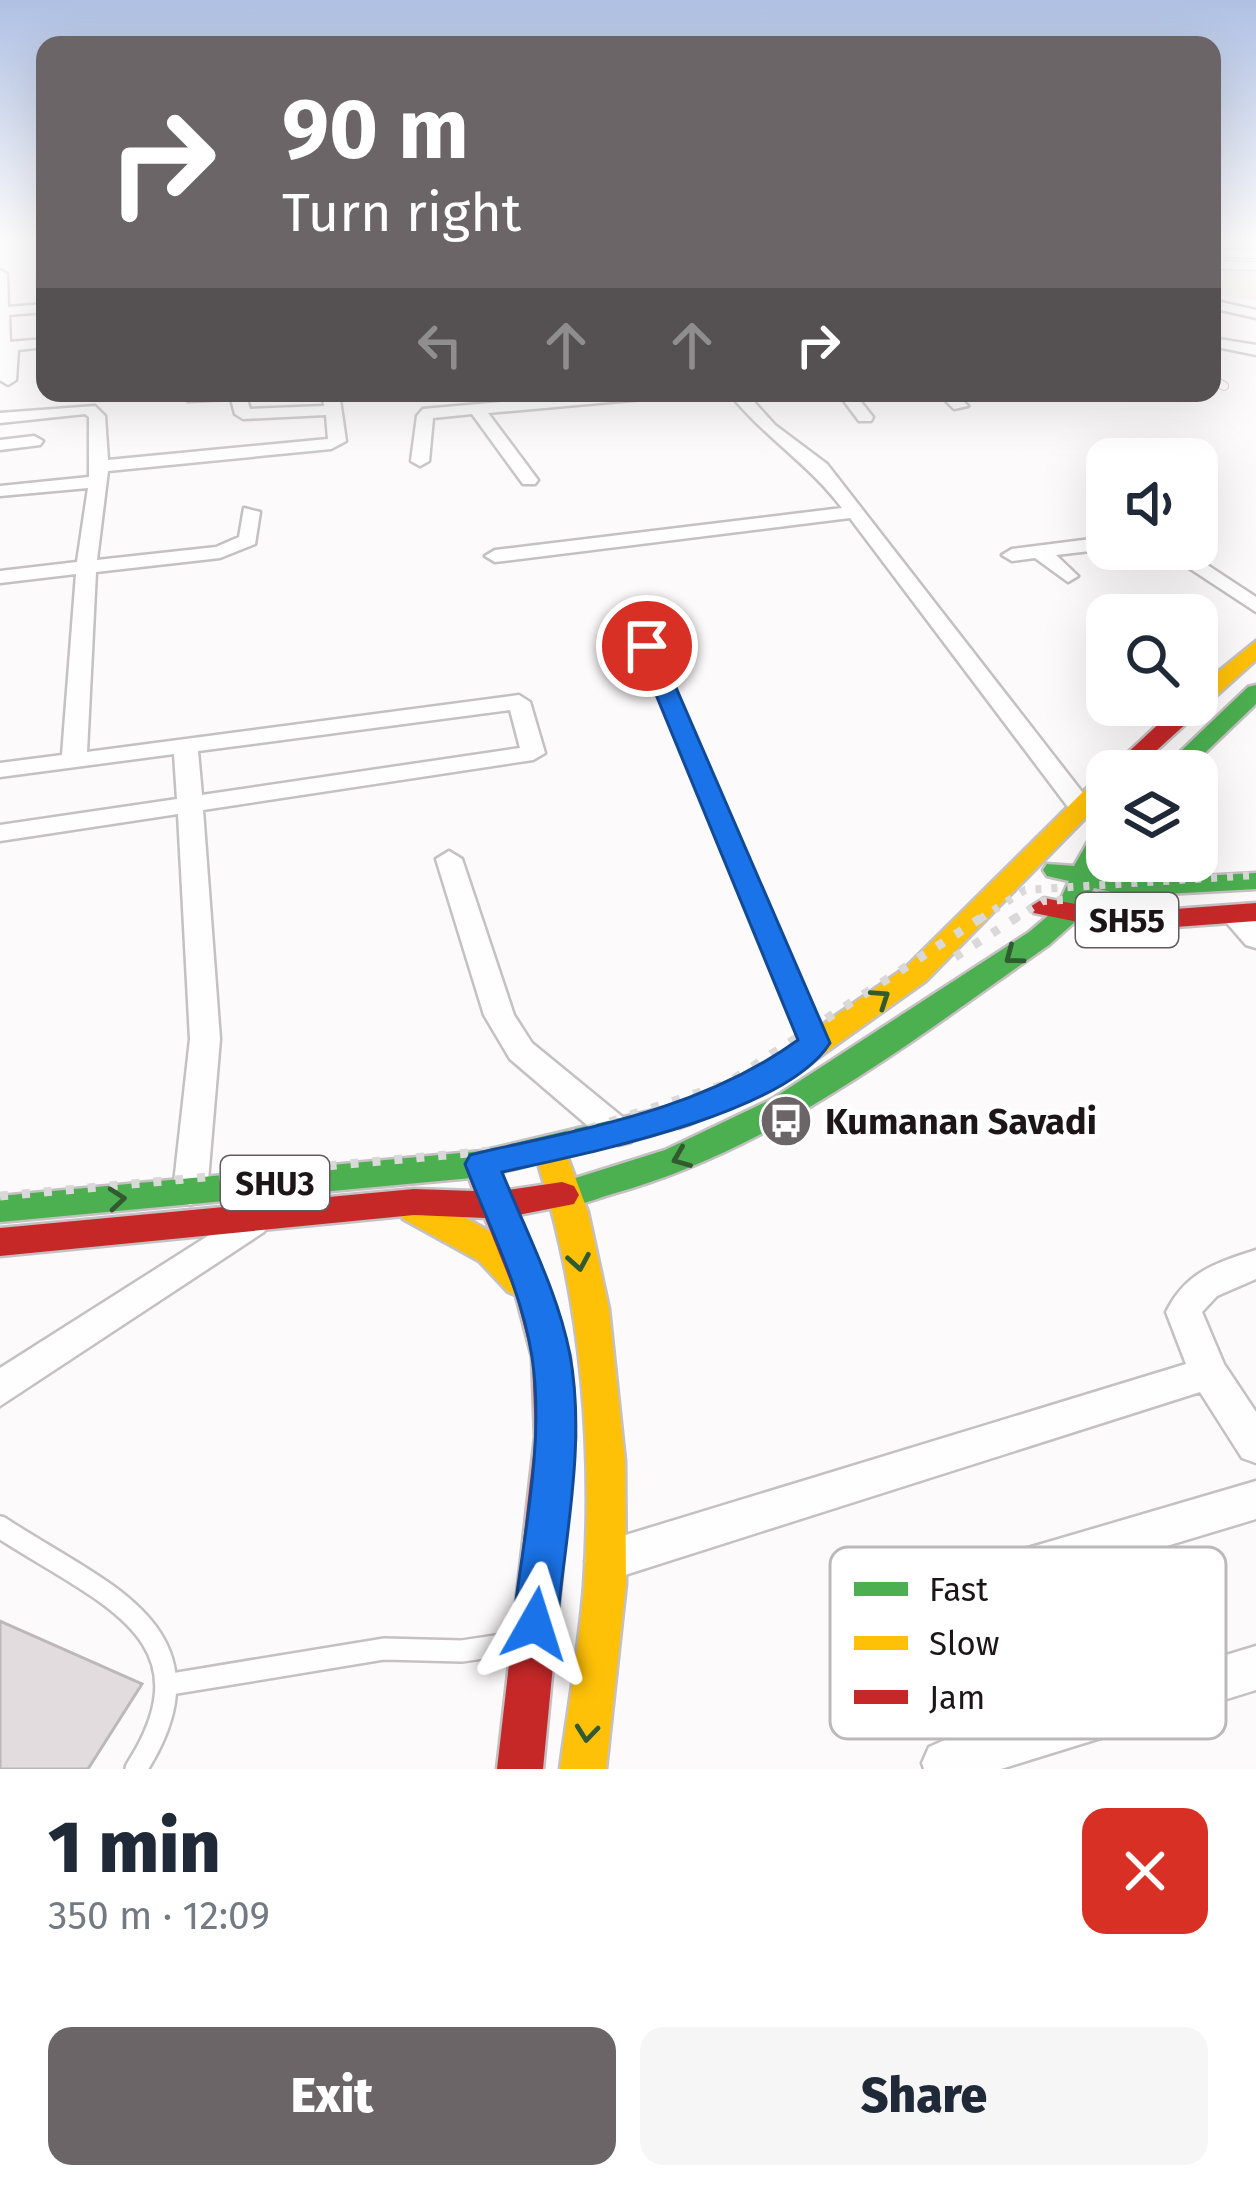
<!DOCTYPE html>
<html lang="en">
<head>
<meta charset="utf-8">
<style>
  body { margin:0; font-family:"Fira Sans",sans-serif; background:#f6f6f7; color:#1f2937; height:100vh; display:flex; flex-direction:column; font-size:45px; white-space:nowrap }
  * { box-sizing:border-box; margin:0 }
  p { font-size:39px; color:#747a83 }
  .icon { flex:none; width:66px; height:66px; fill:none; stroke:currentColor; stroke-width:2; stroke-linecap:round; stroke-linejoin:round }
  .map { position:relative; height:1769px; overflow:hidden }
  .details { display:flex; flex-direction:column; background:#fff; flex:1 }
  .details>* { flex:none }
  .hud { position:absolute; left:36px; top:36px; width:1185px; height:366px; border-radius:24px; box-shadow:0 12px 48px #0002; background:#6b6567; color:#fff; overflow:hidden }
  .fabs { position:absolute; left:1086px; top:438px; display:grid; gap:24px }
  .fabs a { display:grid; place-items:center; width:132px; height:132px; border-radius:24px; background:#fff; box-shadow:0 12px 48px #0002; font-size:60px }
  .pin { position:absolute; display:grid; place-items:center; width:102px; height:102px; color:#fff; margin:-51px; border:6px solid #fff; border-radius:50%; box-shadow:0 3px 12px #0007 }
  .me { position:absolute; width:132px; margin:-66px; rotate:6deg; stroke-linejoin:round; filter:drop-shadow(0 0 9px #0008) }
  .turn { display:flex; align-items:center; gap:42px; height:252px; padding:0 48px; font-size:54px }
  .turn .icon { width:156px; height:156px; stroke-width:2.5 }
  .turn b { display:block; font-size:84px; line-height:102px }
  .lanes { display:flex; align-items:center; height:114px; padding:0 48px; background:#0003; justify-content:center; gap:60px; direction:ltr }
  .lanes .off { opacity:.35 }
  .round { display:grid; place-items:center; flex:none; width:126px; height:126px; border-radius:24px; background:#f6f6f7 }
  .summary { display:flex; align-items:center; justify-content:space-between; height:204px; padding:0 48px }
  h1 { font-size:72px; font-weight:800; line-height:90px }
  .button { display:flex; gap:24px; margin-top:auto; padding:24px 48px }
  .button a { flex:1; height:138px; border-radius:24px; background:#6b6567; color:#fff; font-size:48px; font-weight:800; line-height:138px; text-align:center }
  .button a+a { background:#f6f6f7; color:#1f2937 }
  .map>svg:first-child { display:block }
  .built { fill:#f9edf0 }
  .building { fill:#e2dcde; stroke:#bcb7b8; stroke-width:3 }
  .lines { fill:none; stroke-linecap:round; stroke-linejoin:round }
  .lane-far3-casing { stroke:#c5c0c2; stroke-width:10 }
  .lane-far2-casing { stroke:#c5c0c2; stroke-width:16 }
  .lane-far1-casing { stroke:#c5c0c2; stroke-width:21 }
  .lane-casing { stroke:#c5c0c2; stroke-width:26 }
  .street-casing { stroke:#c5c0c2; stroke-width:5 }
  .fast-casing { stroke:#c5c0c2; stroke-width:5 }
  .slow-casing { stroke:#c5c0c2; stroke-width:5 }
  .jam-casing { stroke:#c5c0c2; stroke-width:5 }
  .lane-far3 { stroke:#fffefe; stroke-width:8 }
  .lane-far2 { stroke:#fffefe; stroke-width:12 }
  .lane-far1 { stroke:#fffefe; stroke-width:16 }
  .lane { stroke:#fffefe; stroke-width:21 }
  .street { fill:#fffefe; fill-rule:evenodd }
  .fast { fill:#4caf50; fill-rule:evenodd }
  .slow { fill:#ffc107; fill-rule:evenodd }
  .jam { fill:#c62828; fill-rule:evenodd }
  .rail-far1 { stroke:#dad9d9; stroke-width:8; stroke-dasharray:6 10; stroke-linecap:butt }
  .rail { stroke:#dad9d9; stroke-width:9; stroke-dasharray:8 14; stroke-linecap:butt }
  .oneway { stroke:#325a31 }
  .route { fill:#1a73e8; stroke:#114b97; stroke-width:3 }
  .labels { text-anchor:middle; stroke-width:10; stroke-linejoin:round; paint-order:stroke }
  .shield { fill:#fff; stroke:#615b5d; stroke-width:3 }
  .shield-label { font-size:33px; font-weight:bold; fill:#1d1518 }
  .poi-label { font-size:36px; font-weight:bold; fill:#1d1518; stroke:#fff; text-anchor:start }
  .key { fill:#fff; stroke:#bbb9ba; stroke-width:3 }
  .key-label { font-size:33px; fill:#1d1518 }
</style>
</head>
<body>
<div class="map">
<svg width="1256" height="1769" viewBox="0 0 1256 1769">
  <rect width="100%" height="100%" fill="#fdfafb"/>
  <path class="built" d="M1212,242h44v59l-44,-8z"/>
  <path class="building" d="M0,1621l142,63 -54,85h-88z"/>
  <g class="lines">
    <g class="lane-far3-casing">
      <path id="lane-far3" d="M1212,253l44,1
        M1212,265l44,1
        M1212,379l12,7"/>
    </g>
    <g class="lane-far2-casing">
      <path id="lane-far2" d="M647,646l116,273"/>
    </g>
    <g class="lane-far1-casing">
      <path id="lane-far1" d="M761,916l52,123"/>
    </g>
    <g class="lane-casing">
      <path id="lane" d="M0,1527c98,65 224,105 136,242
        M171,1684l213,-35 78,2 54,-8"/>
    </g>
    <g class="street-casing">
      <path id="street" d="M0,270l7,4 1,33 37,-3v8l-36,3 1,27 35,-3v8l-27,3 -2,30 -8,5 -8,-5z
        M45,279v9l-7,-1v-6z
        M1212,300l44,10v8l-44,-10z
        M1212,338l44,7v10l-44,-9z
        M196,393h49l5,16 74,-3 -1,-13h16l7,48 -15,8 -223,22 -11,89 119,-13 23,-10 5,-29 16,4 -5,32 -35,14 -124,14 -9,180 432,-57 11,7 15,51 -12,7 -330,50 17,229 -13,153 -5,9 -12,4 -12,-4 -5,-9 17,-153 -12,-225 -178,27v-16l177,-26 -3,-45 -174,23v-14l62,-8 14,-181 -76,9v-12l77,-9 11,-74 -88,8v-10l89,-9v-60l-4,-3 -85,9v-10l95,-7 10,10 3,44 220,-21 -2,-24 -83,4 -8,-5 -4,-15 -43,2v-6zM510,710l10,38 -318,47 -4,-44z
        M600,393h63l-8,5 -167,15 50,67 -3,4h-12l-51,-70 -39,4 -4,43 -9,5 -9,-5 6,-45 6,-7z
        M729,393h17l29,32 52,39 262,337 18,8v17l-36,-15 -221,-293 -355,44 -10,-6 10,-6 347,-42c-35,-46 -77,-70 -113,-115z
        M838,393h16l19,24 -2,4h-12z
        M938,393h17l13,13 -14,3z
        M1050,393h17l1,1 -8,5z
        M34,436l9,5 -3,4 -40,5v-10z
        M1107,537v12l-51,6 22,21 -10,6 -33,-24 -23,3 -10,-6 10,-6z
        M1160,549h23l73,48v15z
        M449,851l13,8 52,156 18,28 99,81 4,9 -4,9 -12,3 -12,-3 -97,-83 -26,-44 -48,-156z
        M1234,906l10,3 12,13v26l-10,-3 -26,-30z
        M252,1208l12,4 5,10 -5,10 -264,174v-38z
        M1256,1250v29l-39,17 -15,16 22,52 32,48v51l-14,-5 -42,-66 -594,189 -15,-6 -6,-14 6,-14 15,-6 580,-177 -20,-52c20,-40 49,-49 90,-62z
        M1256,1481v38l-252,76 -15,-6 -6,-14 6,-14 15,-6z
        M1256,1646v44l-255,79h-77l-2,-6 7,-16 16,-7z"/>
    </g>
    <g class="fast-casing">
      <path id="fast" d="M1256,685v19l-70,67h-26l88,-84z
        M1107,826v26l-8,20 30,8 127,-7v16l-127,7 -35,-8 -18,33 -27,24c-136,95 -274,204 -437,249 -20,6 -42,17 -62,10l-5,-9 5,-9 115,-36 107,-51 257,-167 27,-23 13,-28 -22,-5 -4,-6 4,-6 27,2 16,-28z
        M679,1104l11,4 5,8 -5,8 -208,53 -482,45v-26l482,-45z"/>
    </g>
    <g class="slow-casing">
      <path id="slow" d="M1256,641v19l-51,46h-16l8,-1v-16z
        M1107,775v21l-181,185 -146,104 -90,39 -11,4 -11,-4 -5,-8 5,-8 90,-39 148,-102 192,-190z
        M556,1154l12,4 20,54 21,97 16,152 1,123 -20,185h-46c8,-61 19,-121 24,-183 9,-140 -3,-285 -45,-419l5,-9z
        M415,1197c43,14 103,43 124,85l-5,10 -13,5 -13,-5 -29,-31 -76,-42 -5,-9 5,-9z"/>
    </g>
    <g class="jam-casing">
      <path id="jam" d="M1197,699l8,6 -4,5 -67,61h-26l71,-66h18z
        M1044,898l78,15 134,-10v18l-134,10 -88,-18 -4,-6z
        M486,1165l12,4 10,21 54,-8 12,4 5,9 -5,9 -56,11 34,81 18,61 5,80 -32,332h-46l38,-332 -3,-80 -16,-61 -31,-78 -71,-3 -414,41v-28l414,-39 60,2 -5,-13 5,-9z"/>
    </g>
    <use href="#lane-far3" class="lane-far3"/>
    <use href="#lane-far2" class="lane-far2"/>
    <use href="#lane-far1" class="lane-far1"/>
    <use href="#lane" class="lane"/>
    <use href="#street" class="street"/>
    <use href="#fast" class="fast"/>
    <use href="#slow" class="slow"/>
    <use href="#jam" class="jam"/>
    <path class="rail-far1" d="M980,919l45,-29 231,-15
      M1014,919l29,-18 22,-1"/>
    <path class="rail" d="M955,957l64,-41
      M0,1196l533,-49 193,-63 258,-168"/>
  </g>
  <defs><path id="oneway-chevron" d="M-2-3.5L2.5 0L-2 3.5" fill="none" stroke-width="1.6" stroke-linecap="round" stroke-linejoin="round" transform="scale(3)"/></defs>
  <g class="oneway">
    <use href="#oneway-chevron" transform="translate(1013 956) rotate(143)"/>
    <use href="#oneway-chevron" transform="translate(881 998) rotate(-34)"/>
    <use href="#oneway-chevron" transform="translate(681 1158) rotate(158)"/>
    <use href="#oneway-chevron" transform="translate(117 1199) rotate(-5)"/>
    <use href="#oneway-chevron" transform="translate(579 1262) rotate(80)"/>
    <use href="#oneway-chevron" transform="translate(587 1733) rotate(96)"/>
  </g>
  <linearGradient id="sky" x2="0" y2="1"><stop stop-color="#afc0e3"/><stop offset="0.49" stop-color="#fefdfd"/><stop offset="1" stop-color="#fefdfd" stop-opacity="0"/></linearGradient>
  <rect width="1256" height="490" fill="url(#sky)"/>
  <path class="route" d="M647,639l11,7 172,397c-45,72 -247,111 -328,129 24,60 56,120 68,183 16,87 -5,183 -13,269l-6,16 -16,6 -15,-6 -7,-16c10,-86 32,-181 19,-267 -10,-66 -43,-131 -67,-193l5,-9 12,-3c111,-25 222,-44 316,-112l-162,-394z"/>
  <defs>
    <g id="bus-disc" transform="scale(2.7)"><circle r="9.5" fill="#6b6567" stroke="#fff"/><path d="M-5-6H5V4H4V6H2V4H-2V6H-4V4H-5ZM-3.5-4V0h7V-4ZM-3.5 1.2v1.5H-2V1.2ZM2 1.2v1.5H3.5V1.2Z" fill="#fff"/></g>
  </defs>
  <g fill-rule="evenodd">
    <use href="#bus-disc" x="786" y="1121"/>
  </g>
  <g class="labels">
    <g class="shield">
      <rect x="1076" y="893" width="102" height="54" rx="9"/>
      <rect x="221" y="1156" width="108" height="54" rx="9"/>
    </g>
    <g class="shield-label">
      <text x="1127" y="932">SH55</text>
      <text x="275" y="1195">SHU3</text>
    </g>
    <g class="poi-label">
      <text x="825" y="1134">Kumanan Savadi</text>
    </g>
  </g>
  <rect x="830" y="1547" width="396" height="192" rx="18" class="key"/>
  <rect x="854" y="1582" width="54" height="14" fill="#4caf50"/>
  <rect x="854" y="1636" width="54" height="14" fill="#ffc107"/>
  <rect x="854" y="1690" width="54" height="14" fill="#c62828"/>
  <g class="key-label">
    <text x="929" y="1601">Fast</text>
    <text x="929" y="1655">Slow</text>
    <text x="929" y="1709">Jam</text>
  </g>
</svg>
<div class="fabs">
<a><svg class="icon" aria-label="sound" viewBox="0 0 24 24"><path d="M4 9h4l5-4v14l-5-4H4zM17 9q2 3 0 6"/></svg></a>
<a><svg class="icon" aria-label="search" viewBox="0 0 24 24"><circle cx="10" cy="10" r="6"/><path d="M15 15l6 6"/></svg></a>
<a><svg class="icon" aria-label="layers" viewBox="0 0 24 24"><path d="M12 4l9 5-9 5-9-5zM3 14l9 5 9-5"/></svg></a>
</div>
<div class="pin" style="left:647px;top:646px;background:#d93025"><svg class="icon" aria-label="arrive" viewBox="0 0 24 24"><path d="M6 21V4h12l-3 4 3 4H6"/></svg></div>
<svg class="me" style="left:535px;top:1624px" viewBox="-20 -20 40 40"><path d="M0-17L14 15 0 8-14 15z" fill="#1a73e8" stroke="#fff" stroke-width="4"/></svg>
<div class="hud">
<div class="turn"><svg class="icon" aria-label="right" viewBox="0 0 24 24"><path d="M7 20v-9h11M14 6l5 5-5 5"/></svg><div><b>90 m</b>Turn right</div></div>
<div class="lanes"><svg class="icon off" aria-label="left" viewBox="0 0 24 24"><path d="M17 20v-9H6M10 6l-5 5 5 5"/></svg><svg class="icon off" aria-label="ahead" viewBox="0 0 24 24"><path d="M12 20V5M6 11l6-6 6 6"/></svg><svg class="icon off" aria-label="ahead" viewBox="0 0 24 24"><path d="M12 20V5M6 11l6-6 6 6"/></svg><svg class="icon" aria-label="right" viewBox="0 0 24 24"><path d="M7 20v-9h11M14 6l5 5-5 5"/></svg></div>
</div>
</div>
<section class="details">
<div class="summary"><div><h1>1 min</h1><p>350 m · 12:09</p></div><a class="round" style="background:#d93025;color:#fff"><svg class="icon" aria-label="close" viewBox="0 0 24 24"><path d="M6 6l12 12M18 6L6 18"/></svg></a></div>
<div class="button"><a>Exit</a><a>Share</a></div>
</section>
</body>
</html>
